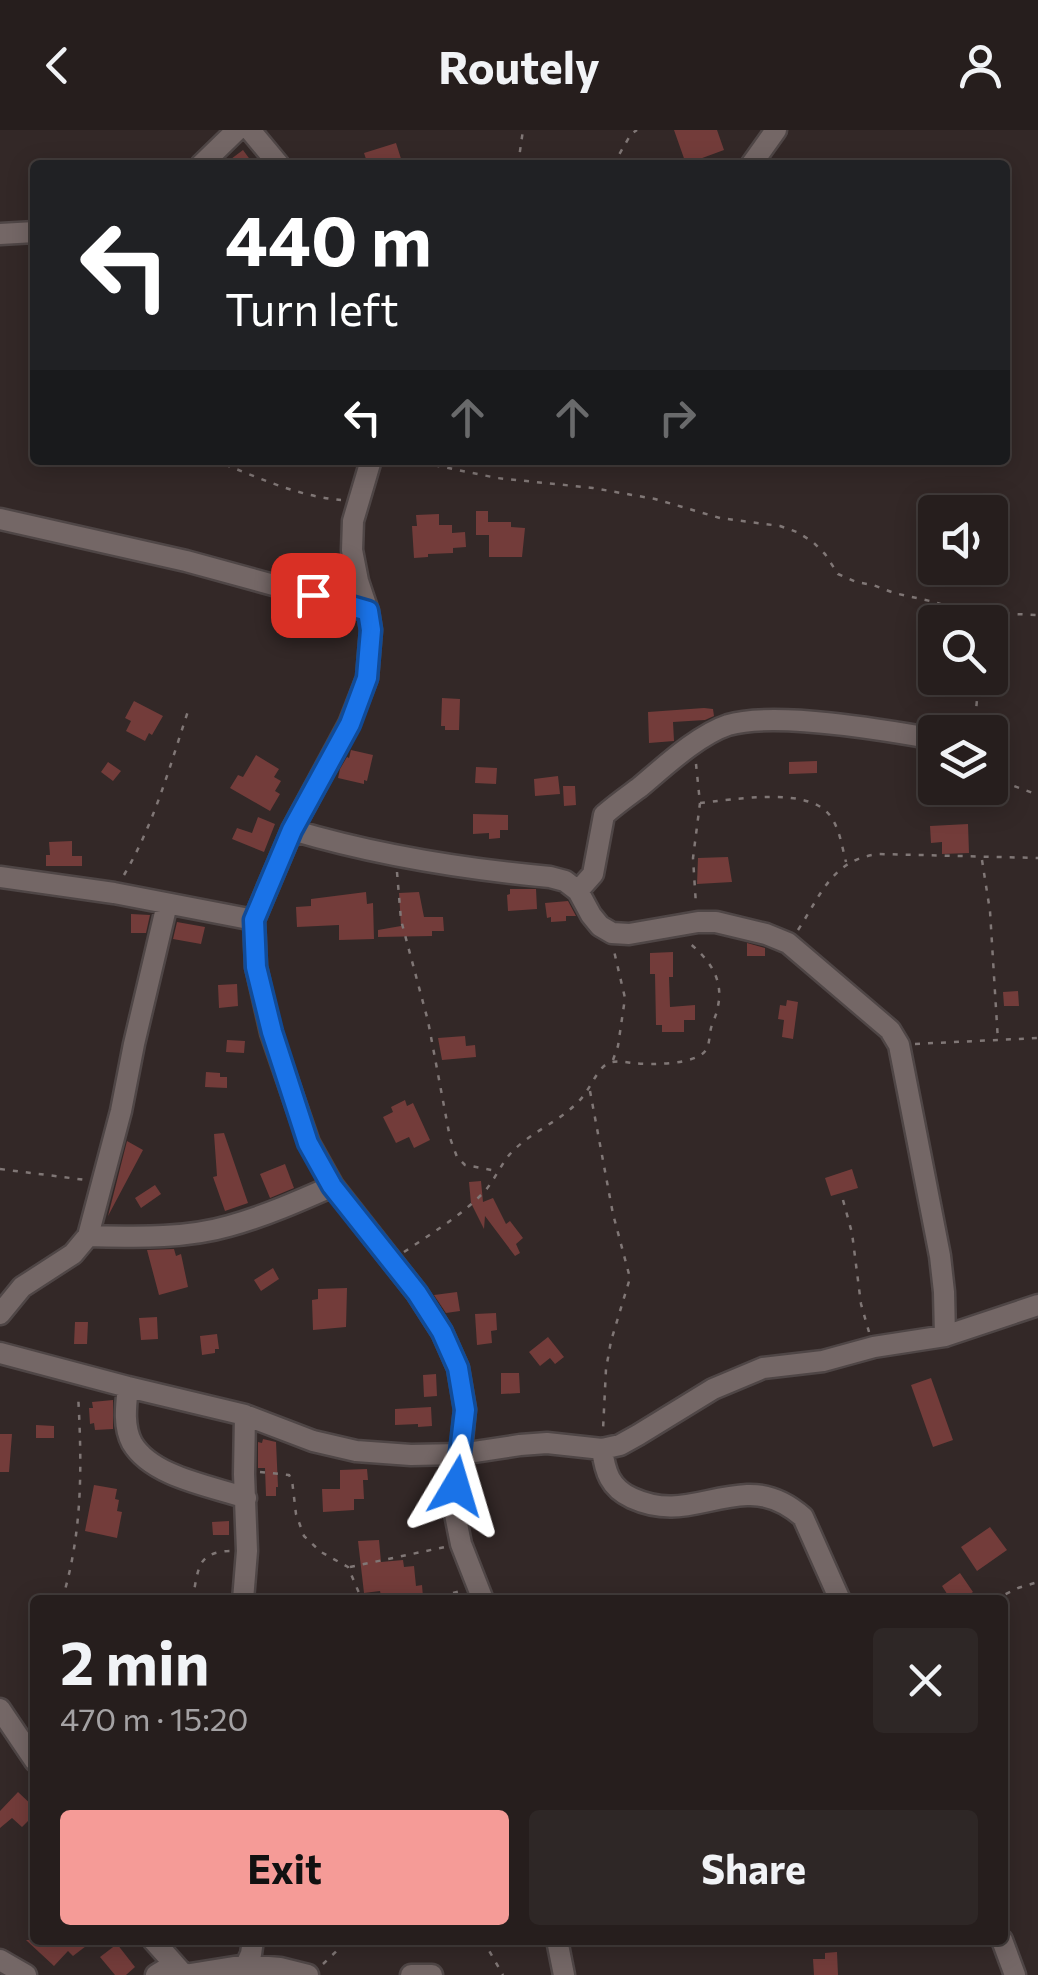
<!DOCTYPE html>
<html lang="en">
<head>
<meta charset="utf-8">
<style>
  body { margin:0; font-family:Commissioner,sans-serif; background:#2e2726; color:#f1f3f6; height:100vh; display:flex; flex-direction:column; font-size:38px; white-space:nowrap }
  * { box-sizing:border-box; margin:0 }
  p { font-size:32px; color:#a4a2a4 }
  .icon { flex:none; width:55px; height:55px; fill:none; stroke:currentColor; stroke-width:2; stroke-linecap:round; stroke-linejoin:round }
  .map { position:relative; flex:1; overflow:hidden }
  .side { position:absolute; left:30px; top:1465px; width:978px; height:350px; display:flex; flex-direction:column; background:#261e1d; border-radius:10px; box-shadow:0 5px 25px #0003,0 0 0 2px #423c3b }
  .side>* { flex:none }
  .banner { position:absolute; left:30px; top:30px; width:980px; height:305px; border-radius:10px; box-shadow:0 5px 25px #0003,0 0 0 2px #423c3b; background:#202124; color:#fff; overflow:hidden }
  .controls { position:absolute; left:918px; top:365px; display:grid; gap:20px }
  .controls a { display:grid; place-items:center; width:90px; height:90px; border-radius:10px; background:#261e1d; box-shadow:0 5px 25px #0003,0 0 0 2px #423c3b; font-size:50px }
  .pin { position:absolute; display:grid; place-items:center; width:85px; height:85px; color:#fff; margin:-42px; border-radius:20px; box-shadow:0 5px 15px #0006 }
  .me { position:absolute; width:110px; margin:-55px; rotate:7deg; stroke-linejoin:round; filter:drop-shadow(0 0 8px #0008) }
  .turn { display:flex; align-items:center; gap:35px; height:210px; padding:0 30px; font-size:45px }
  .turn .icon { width:130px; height:130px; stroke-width:2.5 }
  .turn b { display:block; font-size:70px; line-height:85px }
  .lanes { display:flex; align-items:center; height:95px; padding:0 30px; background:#0003; justify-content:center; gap:50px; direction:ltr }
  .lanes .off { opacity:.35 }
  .round { display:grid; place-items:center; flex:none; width:105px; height:105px; border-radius:10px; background:#2e2726 }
  .headline { display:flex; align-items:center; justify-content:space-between; height:170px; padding:0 30px }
  h1 { font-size:60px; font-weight:700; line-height:75px }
  .cta { display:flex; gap:20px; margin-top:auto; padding:20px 30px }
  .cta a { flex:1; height:115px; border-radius:10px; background:#f59b97; color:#111; font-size:40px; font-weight:700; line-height:115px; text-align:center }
  .cta a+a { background:#2e2726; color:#f1f3f6 }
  header { display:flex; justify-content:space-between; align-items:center; height:130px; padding:0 30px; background:#261e1d; font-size:45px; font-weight:700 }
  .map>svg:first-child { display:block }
  .building { fill:#733c3a }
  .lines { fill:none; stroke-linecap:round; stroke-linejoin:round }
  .minor-casing { stroke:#4f4646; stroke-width:25 }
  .path { stroke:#807776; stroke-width:2.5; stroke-dasharray:5 8; stroke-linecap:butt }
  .minor { stroke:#746766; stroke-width:20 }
  .route-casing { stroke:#114b97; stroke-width:25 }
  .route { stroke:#1a73e8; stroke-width:18 }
</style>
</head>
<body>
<header><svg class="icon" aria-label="back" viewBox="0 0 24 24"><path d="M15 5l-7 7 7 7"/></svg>Routely<svg class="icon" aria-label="person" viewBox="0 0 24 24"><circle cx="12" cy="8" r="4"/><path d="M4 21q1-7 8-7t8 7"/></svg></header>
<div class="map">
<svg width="1038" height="1845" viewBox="0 0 1038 1845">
  <rect width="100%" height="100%" fill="#332827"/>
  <path class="building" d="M674,0h43l7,20 -38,14z
    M396,13l7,22h-35l-4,-12z
    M243,20l11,15h-31z
    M476,381h12v11h23v5l14,1 -3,29h-33v-22h-13z
    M439,384v11h13v8l13,-1 1,15 -13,1v5l-25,1v3l-14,1 -2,-32h5l-1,-11z
    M442,568l18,1 -1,31h-14v-4h-4z
    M134,571l29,15 -11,19 -3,-2 -4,8 -19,-10 5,-10 -6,-3z
    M704,578l9,1 1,7 -9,4 -32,2 1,19 -25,2 -1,-31z
    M351,620l22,5 -6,26 -3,-1v4l-26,-6 2,-9 7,-12 2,1z
    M256,625l23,14 -5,8 7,4 -6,10 5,3 -10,17 -40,-23 8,-13 5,2z
    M817,631v12l-28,1v-12z
    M108,632l13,9 -8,10 -12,-9z
    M476,637l21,1 -1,16 -21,-1z
    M558,646l2,18 -25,2 -1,-17z
    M563,656h12l1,19 -12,1z
    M473,684l35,1v15h-8v8l-11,1v-6l-16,1z
    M258,687l17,7 -11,28 -32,-13 5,-11 15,5z
    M968,694l1,29 -27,1v-12l-11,1 -1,-17z
    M72,711v15h10v10h-36v-11h4l-1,-13z
    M728,727l4,25 -35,2 1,-26z
    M510,759h26l1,20 -29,2 -1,-16 3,-1z
    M366,762l1,12 6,-1 1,36 -35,1v-15l-42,2 -1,-20 15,-1v-7z
    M419,762l5,25h19l1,14h-12v5l-54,1v-7l23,-4 -2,-33z
    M568,771l8,15h-10v5l-15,1v-5l-4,1 -2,-15z
    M131,784l19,1 -4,18h-15z
    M177,792l28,5 -4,17 -28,-5z
    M747,813l18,5v8h-18z
    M673,822v25h-4l1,30 25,-2v15h-11v12h-22v-7h-6l-1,-51h-5v-21z
    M237,854l1,22 -19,2 -1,-23z
    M1018,861l1,15h-15l-1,-14z
    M787,870l11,2 -5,37 -11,-2 2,-17 -6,-1 2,-14 6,1z
    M465,906l1,10 9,-1 1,12 -34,3 -4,-22z
    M227,910l18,1 -1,12 -18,-1z
    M206,942l14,1v4h7v11l-22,-1z
    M405,970l2,6 6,-3 17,37 -16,8 -5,-11 -13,6 -13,-26 10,-5 -2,-5z
    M224,1003l24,70 -23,8 -12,-34 4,-1 -3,-42z
    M127,1011l16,9 -35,66z
    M285,1034l9,24 -24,10 -10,-24z
    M852,1039l6,19 -27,8 -6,-18z
    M481,1051l2,21 10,-4 13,26 4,-3 13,17 -7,6 4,9 -5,3 -30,-40 -1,13 -13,-26 -2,-21z
    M155,1055l6,9 -20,14 -6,-10z
    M174,1119l2,7 5,-2 7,33 -29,8 -12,-45z
    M273,1138l6,11 -18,12 -7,-11z
    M347,1158l-1,39 -33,3 -1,-30 6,-1v-10z
    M457,1162l3,19 -14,2 -12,-18z
    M496,1183l1,17 -6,1 1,12 -15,2 -2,-31z
    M157,1187l1,22 -17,1 -2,-22z
    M75,1192h13l-1,22h-13z
    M217,1204l2,15h-4v4l-13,2 -2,-19z
    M548,1207l16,20 -9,7 -5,-6 -10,8 -11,-14z
    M501,1243h18l1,20 -19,1z
    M436,1244l1,22 -13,1 -1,-22z
    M931,1248l22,62 -20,7 -22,-62z
    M113,1270v29l-18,1 -1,-7 -4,1 -1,-16h4l-1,-6z
    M431,1277l1,19 -14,1v-3l-23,1v-16z
    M36,1295l18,1v12h-18z
    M0,1304h12l-3,38h-9z
    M263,1309l13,3 2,45h-2v9h-10l-1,-28h-7v-26l4,1z
    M367,1339l1,11h-5l1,19h-10v11l-31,2 -1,-23h18v-19z
    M94,1355l23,4 -2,10 4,1 -2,11 5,1 -5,26 -32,-7z
    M229,1391v14h-16l-1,-13z
    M990,1397l17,23 -30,21 -16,-24z
    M379,1410l2,22 22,-2 1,7 10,-1 2,20 6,-1 1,12 -41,3 -2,-9 -16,2 -6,-52z
    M960,1443l13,19 -12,8h-10l-9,-14z
    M18,1662l17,16v22l-7,-9 -6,6 -10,-9 -12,10v-17z
    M26,1810h68l-21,16 -5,-5 -14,15z
    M117,1814l18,23 -9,8h-11l-15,-18z
    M837,1822l1,23h-24l-1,-16h12v-6z"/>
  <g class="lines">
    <g class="minor-casing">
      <path id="minor" d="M250,0l29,35
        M201,35l36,-35
        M751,35l25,-35
        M0,104l35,-2
        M371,330l-18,61 -1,29 6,31 10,30 3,19 -4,48 -18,46 -57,106 -38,90 2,47 15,66 38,110 24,43 84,107 25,39 16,36 7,41 -10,105 6,30 22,56
        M0,389l186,42 182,50
        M292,700c84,25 170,39 258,47l15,4 13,10 13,24 9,11 12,7 17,1 69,-12h18l50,12 22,9 102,87 9,15 41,211 4,36 1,44
        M0,747l114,16 140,27
        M578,761l15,-17 11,-59c11,-10 24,-19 36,-28 25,-21 58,-52 88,-62 47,-14 157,5 207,14
        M88,1106c47,1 96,3 141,-10 36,-10 70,-25 104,-40
        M0,1184l22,-27 51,-33 15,-18 33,-125 13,-67 33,-140
        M0,1223l128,34 117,28 68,26 43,10 55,4 50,-1 59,-9 27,-2 55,6 18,-4 18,-10 75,-46 50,-21 60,-7 51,-14 71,-11 93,-31
        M128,1257c-2,18 -5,39 4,56 20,34 79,43 114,55
        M602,1319c3,23 8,39 30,49 44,20 72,-1 115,-3 21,-1 40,8 56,22l37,83
        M243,1470l4,-49 -3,-77 1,-59
        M0,1579l35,52
        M153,1810l31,35
        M557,1810l7,35
        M1002,1810l13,35
        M0,1830l26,15
        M246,1835l5,-11 2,-14
        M156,1845l18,-11
        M184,1845l62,-10 34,3 28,7
        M411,1845h21"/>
    </g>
    <path class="path" d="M518,35l5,-35
      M613,35l18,-31 6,-4
      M213,330c43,16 82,36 128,40
      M409,330l88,18 96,10 62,11 65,19 60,8 17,6 16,10 12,12 13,20 18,8 17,3 21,8 36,8 55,16
      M983,492l7,-9 48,2
      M974,602l5,-54
      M696,634l4,39 -7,55 3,47
      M990,647l48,18
      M700,673c33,-3 110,-18 131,14 9,13 11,30 15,45
      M982,730l8,51 8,130
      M397,742l4,48 27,101 22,117 7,19 8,8 32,6
      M124,745c30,-51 46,-109 64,-164
      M798,800c23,-35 34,-71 81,-76l159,4
      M915,914l123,-6
      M613,930l5,-14 7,-48 -11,-47
      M590,961l23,123 17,64 -19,63 -5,28 -3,61
      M0,1039l86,11
      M843,1070l9,33 9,71 8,28
      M404,1122c28,-19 57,-36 80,-60 10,-11 16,-26 26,-38 19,-21 47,-31 67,-51 12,-11 17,-28 27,-37 9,-7 19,-4 29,-3 18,2 63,2 73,-13 4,-7 3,-14 5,-22 2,-7 6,-14 7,-22 6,-28 -10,-48 -31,-65
      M260,1342l29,3 3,5 4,34 8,22 17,16 27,15 14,33
      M350,1437l95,-20
      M62,1470c21,-68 20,-136 16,-206
      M192,1470c7,-29 3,-48 38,-49
      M428,1470l32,-9
      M994,1470l24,-12 20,-6
      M483,1810l20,35
      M323,1834l25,-24"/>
    <use href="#minor" class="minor"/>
  </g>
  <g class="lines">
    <g class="route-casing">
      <path id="route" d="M313,465l55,16 3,19 -4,48 -17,46 -58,106 -38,90 2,47 16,65 36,111 24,43 85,107 25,39 16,36 7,42 -9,76"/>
    </g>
    <use href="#route" class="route"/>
  </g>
</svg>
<div class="controls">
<a><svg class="icon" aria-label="sound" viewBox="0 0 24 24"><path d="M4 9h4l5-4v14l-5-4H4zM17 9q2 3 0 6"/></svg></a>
<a><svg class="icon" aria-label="search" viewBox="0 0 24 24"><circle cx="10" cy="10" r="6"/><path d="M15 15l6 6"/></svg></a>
<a><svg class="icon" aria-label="layers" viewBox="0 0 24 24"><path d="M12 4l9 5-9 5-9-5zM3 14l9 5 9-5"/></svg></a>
</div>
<div class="pin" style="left:313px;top:465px;background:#d93025"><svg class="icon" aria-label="arrive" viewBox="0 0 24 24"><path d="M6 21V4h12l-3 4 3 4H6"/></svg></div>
<svg class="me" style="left:456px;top:1356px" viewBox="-20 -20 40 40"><path d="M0-17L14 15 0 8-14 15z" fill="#1a73e8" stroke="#fff" stroke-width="4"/></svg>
<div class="banner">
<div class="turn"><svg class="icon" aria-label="left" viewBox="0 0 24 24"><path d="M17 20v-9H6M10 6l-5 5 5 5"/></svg><div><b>440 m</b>Turn left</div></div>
<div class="lanes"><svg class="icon" aria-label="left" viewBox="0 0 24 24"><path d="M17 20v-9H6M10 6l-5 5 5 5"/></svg><svg class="icon off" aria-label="ahead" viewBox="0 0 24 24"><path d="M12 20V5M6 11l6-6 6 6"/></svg><svg class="icon off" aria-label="ahead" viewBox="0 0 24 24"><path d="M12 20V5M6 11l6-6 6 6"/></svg><svg class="icon off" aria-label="right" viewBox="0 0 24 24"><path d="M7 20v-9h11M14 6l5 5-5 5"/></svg></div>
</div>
<section class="side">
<div class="headline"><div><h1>2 min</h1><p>470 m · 15:20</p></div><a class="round"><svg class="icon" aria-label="close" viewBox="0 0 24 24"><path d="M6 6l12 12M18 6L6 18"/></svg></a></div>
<div class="cta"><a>Exit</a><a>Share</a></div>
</section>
</div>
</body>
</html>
